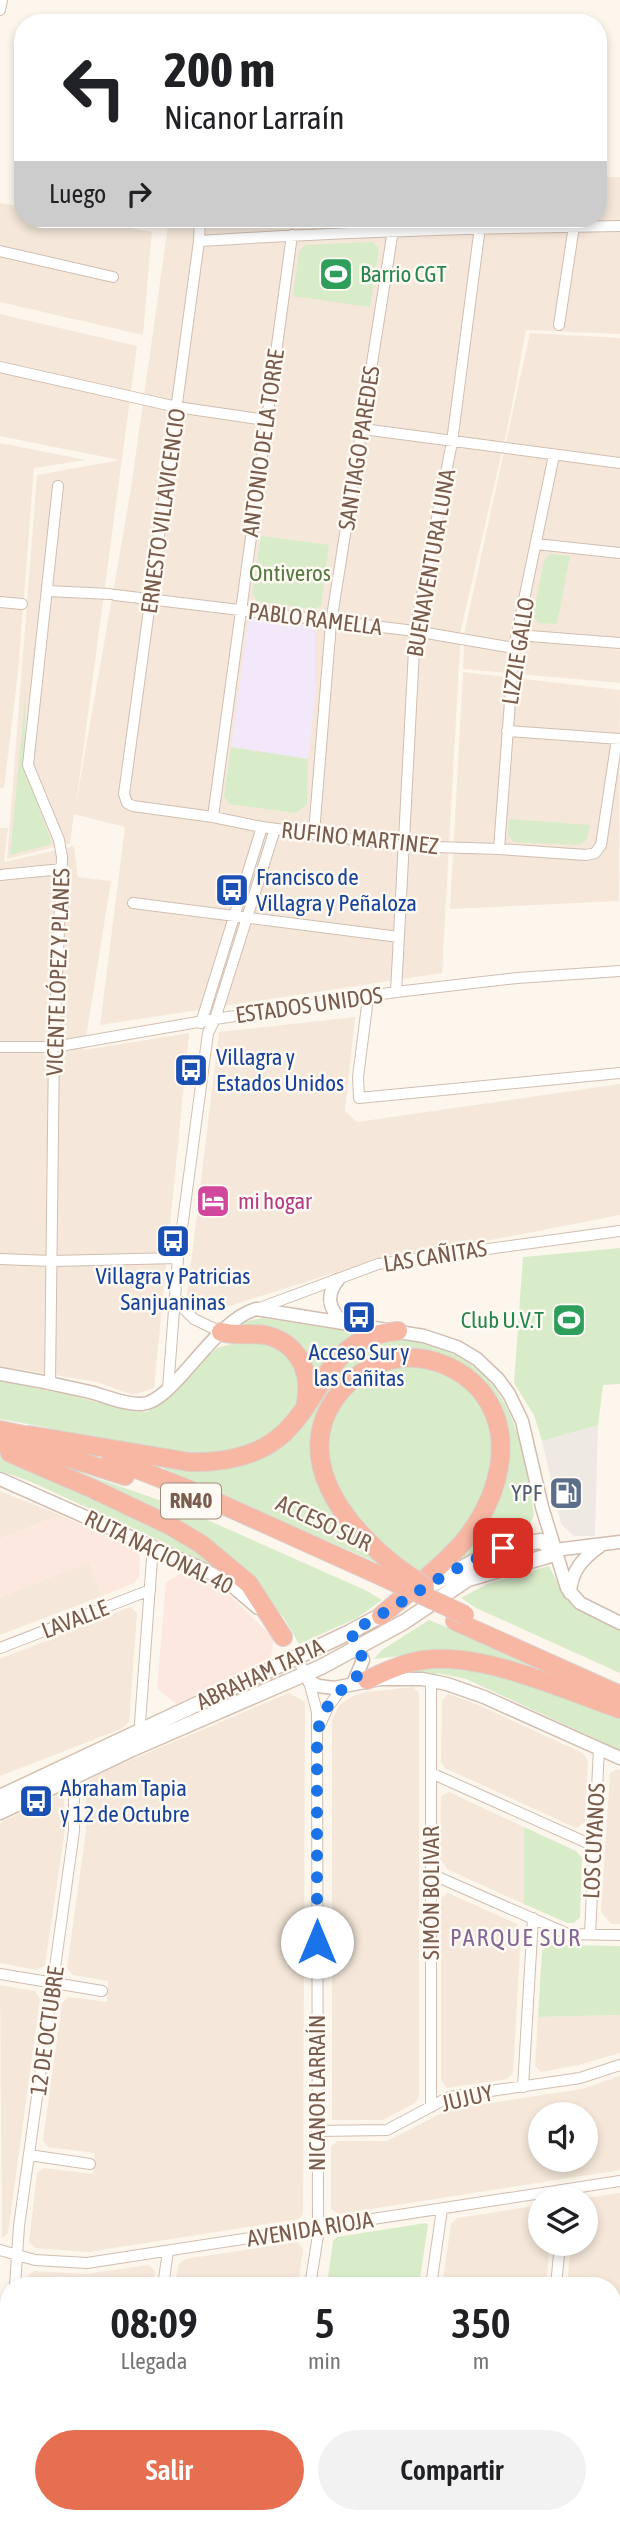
<!DOCTYPE html>
<html lang="es">
<head>
<meta charset="utf-8">
<style>
  body { margin:0; font-family:"Asap Condensed",sans-serif; background:#f2f2f2; color:#202124; height:100vh; display:flex; flex-direction:column; font-size:26px; white-space:nowrap }
  * { box-sizing:border-box; margin:0 }
  p { font-size:23px; color:#757577 }
  .icon { flex:none; width:38px; height:38px; fill:none; stroke:currentColor; stroke-width:2; stroke-linecap:round; stroke-linejoin:round }
  .map { position:relative; flex:1; overflow:hidden }
  .panel { position:absolute; left:0px; top:2277px; width:621px; height:247px; display:flex; flex-direction:column; background:#fff; border-radius:28px 28px 0 0; box-shadow:0 4px 10px #0003 }
  .panel>* { flex:none }
  .banner { position:absolute; left:14px; top:14px; width:593px; height:214px; border-radius:28px; box-shadow:0 4px 10px #0003; background:#fff; color:#202124; overflow:hidden }
  .buttons { position:absolute; left:528px; top:2102px; display:grid; gap:14px }
  .buttons a { display:grid; place-items:center; width:70px; height:70px; border-radius:50%; background:#fff; box-shadow:0 4px 10px #0003; font-size:35px }
  .pin { position:absolute; display:grid; place-items:center; width:60px; height:60px; color:#fff; margin:-30px; border-radius:14px; box-shadow:0 4px 10px #0006 }
  .me { position:absolute; width:77px; margin:-38px; rotate:0deg; stroke-linejoin:round; filter:drop-shadow(0 0 5px #0008) }
  .turn { display:flex; align-items:center; gap:24px; height:147px; padding:0 35px; font-size:32px }
  .turn .icon { width:91px; height:91px; stroke-width:2.5 }
  .turn b { display:block; font-size:49px; line-height:60px }
  .then { display:flex; align-items:center; height:66px; padding:0 35px; background:#0003; gap:14px; font-size:26px }
  .eta { display:flex; justify-content:space-evenly; align-items:center; height:119px; text-align:center }
  .eta b { font-size:42px; font-weight:600; line-height:49px }
  .button { display:flex; gap:14px; margin-top:auto; padding:14px 35px }
  .button a { flex:1; height:80px; border-radius:42px; background:#e76f51; color:#fff; font-size:28px; font-weight:600; line-height:80px; text-align:center }
  .button a+a { background:#f2f2f2; color:#202124 }
  .map>svg:first-child { display:block }
  .residential { fill:#f5e8da; fill-rule:evenodd }
  .commercial { fill:#fde8e0 }
  .industrial { fill:#efe9e4 }
  .education { fill:#f3e8fa }
  .green { fill:#d8ecc9 }
  .lines { fill:none; stroke-linecap:round; stroke-linejoin:round }
  .minor-casing { stroke:#d1beb0; stroke-width:12 }
  .tertiary-casing { stroke:#d1beb0; stroke-width:15 }
  .secondary-casing { stroke:#d6c0b0; stroke-width:17 }
  .motorway-casing { stroke:#dad1cd; stroke-width:20 }
  .minor { stroke:#fff; stroke-width:10 }
  .tertiary { stroke:#fff; stroke-width:12 }
  .secondary { stroke:#fff; stroke-width:14 }
  .motorway { stroke:#f7b7a3; stroke-width:18 }
  .motorway-bridge-casing { stroke:#dad1cd; stroke-width:20; stroke-linecap:butt }
  .motorway-bridge { stroke:#f7b7a3; stroke-width:18 }
  .route { stroke:#1a73e8; stroke-width:12; stroke-dasharray:0 21.6 }
  .labels { text-anchor:middle; stroke-width:5; stroke-linejoin:round; paint-order:stroke }
  .shield { fill:#fffaf3; stroke:#a28b7f; stroke-width:2 }
  .shield-label { font-size:21px; font-weight:bold; fill:#7a5c4d }
  .leisure-label { font-size:23px; fill:#27864d; stroke:#fffaf3; text-anchor:start }
  .street-label { font-size:23px; fill:#7a5c4d; stroke:#fffaf3 }
  .park-label { font-size:23px; fill:#537a41; stroke:#fffaf3 }
  .transit-label { font-size:23px; fill:#164399; stroke:#fffaf3; text-anchor:start }
  .hotel-label { font-size:23px; fill:#b23c85; stroke:#fffaf3; text-anchor:start }
  .service-label { font-size:23px; fill:#4e5e75; stroke:#fffaf3; text-anchor:end }
  .neighbourhood-label { font-size:24px; letter-spacing:2px; fill:#846695; stroke:#fffaf3 }
</style>
</head>
<body>
<div class="map">
<svg width="620" height="2523" viewBox="0 0 620 2523">
  <rect width="100%" height="100%" fill="#fdf6ec"/>
  <path class="residential" d="M599,177h21v157l-94,-4 -17,91 -48,208 -19,344 -342,52 25,-198 -51,-13 -4,29 -63,16 30,-384 83,-15 -120,-24v-122l137,32 -61,458 54,-309 39,-276h429z
    M0,203l23,4v12h60l69,13 -9,103 -143,-33z
    M530,333l90,5v345l-157,-14 2,-39z
    M0,443l86,17 -52,8 -16,204 -14,116h-4z
    M463,672l157,18 -1,211 -169,8z
    M0,828h8l-4,34 70,-16 4,31 33,4 -27,169 105,-17 -35,355 -21,7 -36,-13 -97,-16z
    M355,1017l-10,94 12,11 263,-38v131l-160,31 -69,9 -171,54 -33,-13 32,-264z
    M0,1491l60,24 -60,24z
    M89,1562l13,34 -102,39v-38z
    M130,1607l7,6 -8,109 -8,7 -121,47v-117z
    M413,1687l6,6v403l-4,7 -32,17h-51v-400l7,-15 14,-9 13,-4z
    M289,1693l16,9 -2,512 -4,5 -211,33 -53,-4 -6,-6 8,-69 7,-5 49,6 2,-21 -47,-6 -5,-7 19,-137 7,-6 38,5 1,-21 -35,-6 -6,-7 19,-137 -1,-47 13,-10z
    M448,1694l28,10 107,49 5,8 -3,61 -9,6 -131,-60 -4,-6 1,-61z
    M617,1769l3,1v154h-9l-10,-12 9,-139z
    M449,1792l75,35v77l-77,-35 -7,-11 1,-62z
    M58,1795l6,5 1,29 -20,136 -8,5 -37,-7v-138l3,-4z
    M448,1893l69,31 4,9 -8,140 -6,6 -60,9 -6,-9v-181z
    M0,1985l35,6 5,8 -32,234 -6,5z
    M620,2015v38l-42,12 -37,7 -6,-6 3,-49z
    M620,2076v94l-281,44 -8,-5v-62l6,-6h50l63,-32 132,-20zM541,2114h45v46h-45z
    M620,2193v277l-8,-1v-183l-45,-1 4,-41h15v-46z
    M541,2205v39h9l-4,41h-104l9,-61 6,-6z
    M297,2242l6,7 -5,36h-123l3,-20 7,-6z
    M149,2265l6,6 -2,14h-126v-9l7,-5 52,3z
    M613,2492l7,1v30h-79l2,-8h69z
    M9,2501v14h58l-1,8h-59z
    M212,2515h52l-1,8h-51z
    M293,2515h94l-1,8h-94z
    M409,2515h112l-2,8h-112z"/>
  <path class="commercial" d="M60,1515l78,35 2,9 -1,18 -5,6 -32,13 -13,-34 -89,35v-58z
    M183,1572l36,16 11,8 44,42 -3,19 -95,47 -19,-16 9,-106z"/>
  <path class="industrial" d="M598,1425l-3,111h-21l-13,-12 -19,-83z"/>
  <path class="education" d="M255,617l55,8 5,6v65l-7,63 -77,-12 17,-124z
    M67,2515h145v8h-146z"/>
  <path class="green" d="M373,242l6,7 -9,58 -77,-11 6,-45 6,-6z
    M261,536l68,9 -8,60 -6,5 -58,-9 -5,-8z
    M551,554l19,2 -13,68 -19,-1 -5,-7 11,-56z
    M26,688l-2,77 28,79 -42,11z
    M231,747l77,12 -1,45 -11,9 -67,-9 -5,-8z
    M509,819l81,6 -3,14 -7,6 -66,-3 -6,-7z
    M620,1248v136l-17,1 -5,40 -56,16 -8,-26 -20,-32 9,-126z
    M262,1318l97,15 -45,53 -13,-33 -67,-23 5,-7z
    M383,1336c119,12 135,75 151,179l-5,11 -49,17 -5,9 -24,12 37,-55 11,-94 -71,-59 -87,30 -21,84 71,99 -227,-100 1,-5 92,-8 80,-92z
    M246,1340l30,5 21,20 4,39 -30,34 -60,19 -97,-13 -75,-18 -39,-7v-38l70,14 60,16 17,1 19,-12 39,-42 12,-10z
    M422,1364l36,14 30,34 8,48 -23,61 -52,53c-37,-21 -69,-53 -87,-92 -22,-46 10,-100 56,-116 9,-3 22,-1 32,-2z
    M0,1455l180,81 47,38 -66,-33 -132,-60 -29,-10z
    M56,1464l120,42 189,84 17,10 -25,18 -58,26 -15,-26 -47,-51z
    M549,1566l13,25 58,37v45l-144,-65 -15,-10 26,-14z
    M429,1620l17,7 153,70 -190,-42 -35,4 8,-9z
    M428,1663l75,12 117,40v35l-154,-71 -29,-6 -1,2 -29,-4z
    M524,1827l52,24 6,7 -2,59 -6,6h-7l-43,-19z
    M548,1945l72,1v69l-82,2 4,-66z
    M426,2223l2,2 -9,60 -71,1 -14,-3 -7,2 6,-44 4,-4z"/>
  <g class="lines">
    <g class="minor-casing">
      <path id="minor" d="M0,10l2,-10
        M200,219l-1,22 -75,553 3,9 6,3 80,11 49,10 142,19 95,3 87,6 9,-2 6,-8 16,-106
        M199,241c140,-9 281,-13 421,-15
        M0,251l113,26
        M559,325l15,-99
        M0,367l177,40 88,13
        M363,429l257,34
        M536,544l84,9
        M47,591l63,3
        M115,595l300,36 99,17
        M0,602l22,2
        M517,635l103,8
        M507,731l113,8
        M213,817l79,-582
        M314,833l17,-210 62,-393
        M499,849l15,-201 40,-193
        M0,875l62,-6
        M133,903l266,34
        M396,992l19,-361 37,-189 29,-223
        M368,998l-10,79 1,21 261,-25
        M201,1023l61,-196
        M0,1047h54l161,-28 181,-27 121,-14 103,-7
        M0,1259l52,2 126,-3
        M177,1302l17,17 27,13
        M257,1309l121,-45 242,-33
        M50,1383l4,-336 8,-190 -3,-17 -31,-75 30,-279
        M168,1389l10,-131 30,-225 7,-14 60,-190
        M0,1648l150,-58
        M296,1656l13,25 8,31 1,523 -8,51
        M431,1680v427
        M320,1725l8,-18 15,-20
        M145,1735l-5,-12 13,-178
        M431,1773l163,73
        M431,1874l137,60 52,1
        M590,1934l9,-186
        M0,1974l102,17
        M523,2087l10,-169
        M317,2131l70,-1 62,-33 131,-19 40,-13
        M29,2155l61,9
        M0,2250l35,10 52,3 533,-82
        M15,2286l4,-60 55,-395v-55
        M163,2286l5,-35
        M431,2286l11,-77
        M556,2286l4,-42
        M0,2473l9,-111
        M612,2481l8,1
        M277,2523l1,-8
        M397,2523l1,-8
        M531,2523l1,-8"/>
    </g>
    <g class="tertiary-casing">
      <path id="tertiary" d="M338,1280c-13,16 -9,29 5,43
        M0,1374c30,5 60,11 90,18 16,4 35,13 52,12 32,-2 70,-82 114,-95l168,27 33,11 20,12 21,20 11,15 13,27 20,86 25,81 13,15 40,20
        M0,1479l205,91 26,15 27,23
        M555,1550l65,-8
        M570,1593c1,-22 13,-35 30,-47
        M350,1632l13,28 -10,24
        M309,1681l10,5 15,2 46,-9h42l25,5 37,13 136,61"/>
    </g>
    <g class="secondary-casing">
      <path id="secondary" d="M0,1797l350,-165 39,-21
        M0,1812l132,-63 189,-82 83,-45 64,-43 83,-24 4,-5 -14,-9c-47,5 -82,28 -122,52"/>
    </g>
    <g class="motorway-casing">
      <path id="motorway" d="M221,1332c15,4 29,1 44,3 32,7 47,36 41,67
        M0,1430l38,8
        M29,1435l160,27c34,1 71,-6 96,-30 42,-41 42,-95 113,-101
        M0,1443l69,15 56,18
        M10,1453l81,35 78,37 32,19 48,40 34,53
        M111,1459l79,31 193,87
        M381,1616c27,-24 59,-47 83,-75 34,-42 54,-105 16,-151 -18,-21 -48,-34 -76,-32 -25,2 -48,15 -64,34 -52,65 5,134 57,175
        M455,1621l165,74
        M367,1680c21,-10 43,-20 66,-21 55,-4 135,32 187,50"/>
    </g>
    <use href="#minor" class="minor"/>
    <use href="#tertiary" class="tertiary"/>
    <use href="#secondary" class="secondary"/>
    <use href="#motorway" class="motorway"/>
    <g class="motorway-bridge-casing">
      <path id="motorway-bridge" d="M397,1567l28,20
        M383,1577l82,38"/>
    </g>
    <use href="#motorway-bridge" class="motorway-bridge"/>
  </g>
  <g class="lines">
    <path class="route" d="M317,1942v-210c7,-20 15,-41 36,-48 13,-25 11,-29 -3,-52 51,-26 100,-67 153,-84"/>
  </g>
  <defs>
    <g id="stadium-square" transform="scale(1.75)"><rect x="-9" y="-9" width="18" height="18" rx="4" fill="#2e9e5b" stroke="#fffaf3"/><path d="M0-5a6.5 5 0 1 0 0 10a6.5 5 0 1 0 0-10ZM-3.5-1.8h7v3.6h-7Z" fill="#fff"/></g>
    <g id="bus-square" transform="scale(1.75)"><rect x="-9" y="-9" width="18" height="18" rx="4" fill="#1a4fb4" stroke="#fffaf3"/><path d="M-5-6H5V4H4V6H2V4H-2V6H-4V4H-5ZM-3.5-4V0h7V-4ZM-3.5 1.2v1.5H-2V1.2ZM2 1.2v1.5H3.5V1.2Z" fill="#fff"/></g>
    <g id="hotel-square" transform="scale(1.75)"><rect x="-9" y="-9" width="18" height="18" rx="4" fill="#d1479c" stroke="#fffaf3"/><path d="M-6-4.5h1.5V1H6V5H4.5V3h-9V5H-6ZM-4 0a1.8 1.8 0 1 1 3.6 0ZM.5 0V-2.5h3Q6-2.5 6 0Z" fill="#fff"/></g>
    <g id="fuel-square" transform="scale(1.75)"><rect x="-9" y="-9" width="18" height="18" rx="4" fill="#5c6f8a" stroke="#fffaf3"/><path d="M-5.5-6h7V0h2V4h1.3V-2.5L3-4.5l.8-.8L6-3V5H2.5V1h-1V6h-7ZM-4.2-4.7v3.2H.2V-4.7Z" fill="#fff"/></g>
  </defs>
  <g fill-rule="evenodd">
    <use href="#stadium-square" x="336" y="274"/>
    <use href="#bus-square" x="232" y="890"/>
    <use href="#bus-square" x="191" y="1070"/>
    <use href="#hotel-square" x="213" y="1201"/>
    <use href="#bus-square" x="173" y="1241"/>
    <use href="#bus-square" x="359" y="1317"/>
    <use href="#stadium-square" x="569" y="1320"/>
    <use href="#fuel-square" x="566" y="1493"/>
    <use href="#bus-square" x="36" y="1801"/>
  </g>
  <g class="labels">
    <rect class="shield" x="161" y="1483.5" width="60" height="35" rx="5"/>
    <g class="shield-label">
      <text x="191" y="1508">RN40</text>
    </g>
    <g class="leisure-label">
      <text x="360" y="282">Barrio CGT</text>
      <text x="544" y="1328" text-anchor="end">Club U.V.T</text>
    </g>
    <g class="street-label">
      <text transform="translate(263 443) rotate(-82)" y="8">ANTONIO DE LA TORRE</text>
      <text transform="translate(359 448) rotate(-81)" y="8">SANTIAGO PAREDES</text>
      <text transform="translate(163 511) rotate(-82)" y="8">ERNESTO VILLAVICENCIO</text>
      <text transform="translate(431 563) rotate(-80)" y="8">BUENAVENTURA LUNA</text>
      <text transform="translate(315 619) rotate(7)" y="8">PABLO RAMELLA</text>
      <text transform="translate(518 651) rotate(-81)" y="8">LIZZIE GALLO</text>
      <text transform="translate(360 838) rotate(6)" y="8">RUFINO MARTINEZ</text>
      <text transform="translate(58 972) rotate(-88)" y="8">VICENTE LÓPEZ Y PLANES</text>
      <text transform="translate(309 1005) rotate(-8)" y="8">ESTADOS UNIDOS</text>
      <text transform="translate(435 1256) rotate(-9)" y="8">LAS CAÑITAS</text>
      <text transform="translate(324 1523) rotate(25)" y="8">ACCESO SUR</text>
      <text transform="translate(159 1552) rotate(26)" y="8">RUTA NACIONAL 40</text>
      <text transform="translate(75 1619) rotate(-21)" y="8">LAVALLE</text>
      <text transform="translate(260 1674) rotate(-25)" y="8">ABRAHAM TAPIA</text>
      <text transform="translate(594 1841) rotate(-87)" y="8">LOS CUYANOS</text>
      <text transform="translate(431 1893) rotate(-90)" y="8">SIMÓN BOLIVAR</text>
      <text transform="translate(47 2031) rotate(-82)" y="8">12 DE OCTUBRE</text>
      <text transform="translate(317 2093) rotate(-90)" y="8">NICANOR LARRAÍN</text>
      <text transform="translate(467 2098) rotate(-13)" y="8">JUJUY</text>
      <text transform="translate(310 2229) rotate(-9)" y="8">AVENIDA RIOJA</text>
    </g>
    <g class="park-label">
      <text x="290" y="581">Ontiveros</text>
    </g>
    <g class="transit-label">
      <text x="256" y="885">Francisco de<tspan x="256" dy="26">Villagra y Peñaloza</tspan></text>
      <text x="216" y="1065">Villagra y<tspan x="216" dy="26">Estados Unidos</tspan></text>
      <text x="173" y="1284" text-anchor="middle">Villagra y Patricias<tspan x="173" dy="26">Sanjuaninas</tspan></text>
      <text x="359" y="1360" text-anchor="middle">Acceso Sur y<tspan x="359" dy="26">las Cañitas</tspan></text>
      <text x="60" y="1796">Abraham Tapia<tspan x="60" dy="26">y 12 de Octubre</tspan></text>
    </g>
    <g class="hotel-label">
      <text x="238" y="1209">mi hogar</text>
    </g>
    <g class="service-label">
      <text x="542" y="1501">YPF</text>
    </g>
    <g class="neighbourhood-label">
      <text x="516" y="1946">PARQUE SUR</text>
    </g>
  </g>
</svg>
<div class="buttons">
<a><svg class="icon" aria-label="sound" viewBox="0 0 24 24"><path d="M4 9h4l5-4v14l-5-4H4zM17 9q2 3 0 6"/></svg></a>
<a><svg class="icon" aria-label="layers" viewBox="0 0 24 24"><path d="M12 4l9 5-9 5-9-5zM3 14l9 5 9-5"/></svg></a>
</div>
<div class="pin" style="left:503px;top:1548px;background:#d93025"><svg class="icon" aria-label="arrive" viewBox="0 0 24 24"><path d="M6 21V4h12l-3 4 3 4H6"/></svg></div>
<svg class="me" style="left:317px;top:1942px" viewBox="-20 -20 40 40"><circle r="19" fill="#fff"/><path d="M0-13L10 11 0 6-10 11z" fill="#1a73e8"/></svg>
<div class="banner">
<div class="turn"><svg class="icon" aria-label="left" viewBox="0 0 24 24"><path d="M17 20v-9H6M10 6l-5 5 5 5"/></svg><div><b>200 m</b>Nicanor Larraín</div></div>
<div class="then">Luego<svg class="icon" aria-label="right" viewBox="0 0 24 24"><path d="M7 20v-9h11M14 6l5 5-5 5"/></svg></div>
</div>
<section class="panel">
<div class="eta">
<div><b>08:09</b><p>Llegada</p></div>
<div><b>5</b><p>min</p></div>
<div><b>350</b><p>m</p></div>
</div>
<div class="button"><a>Salir</a><a>Compartir</a></div>
</section>
</div>
</body>
</html>
